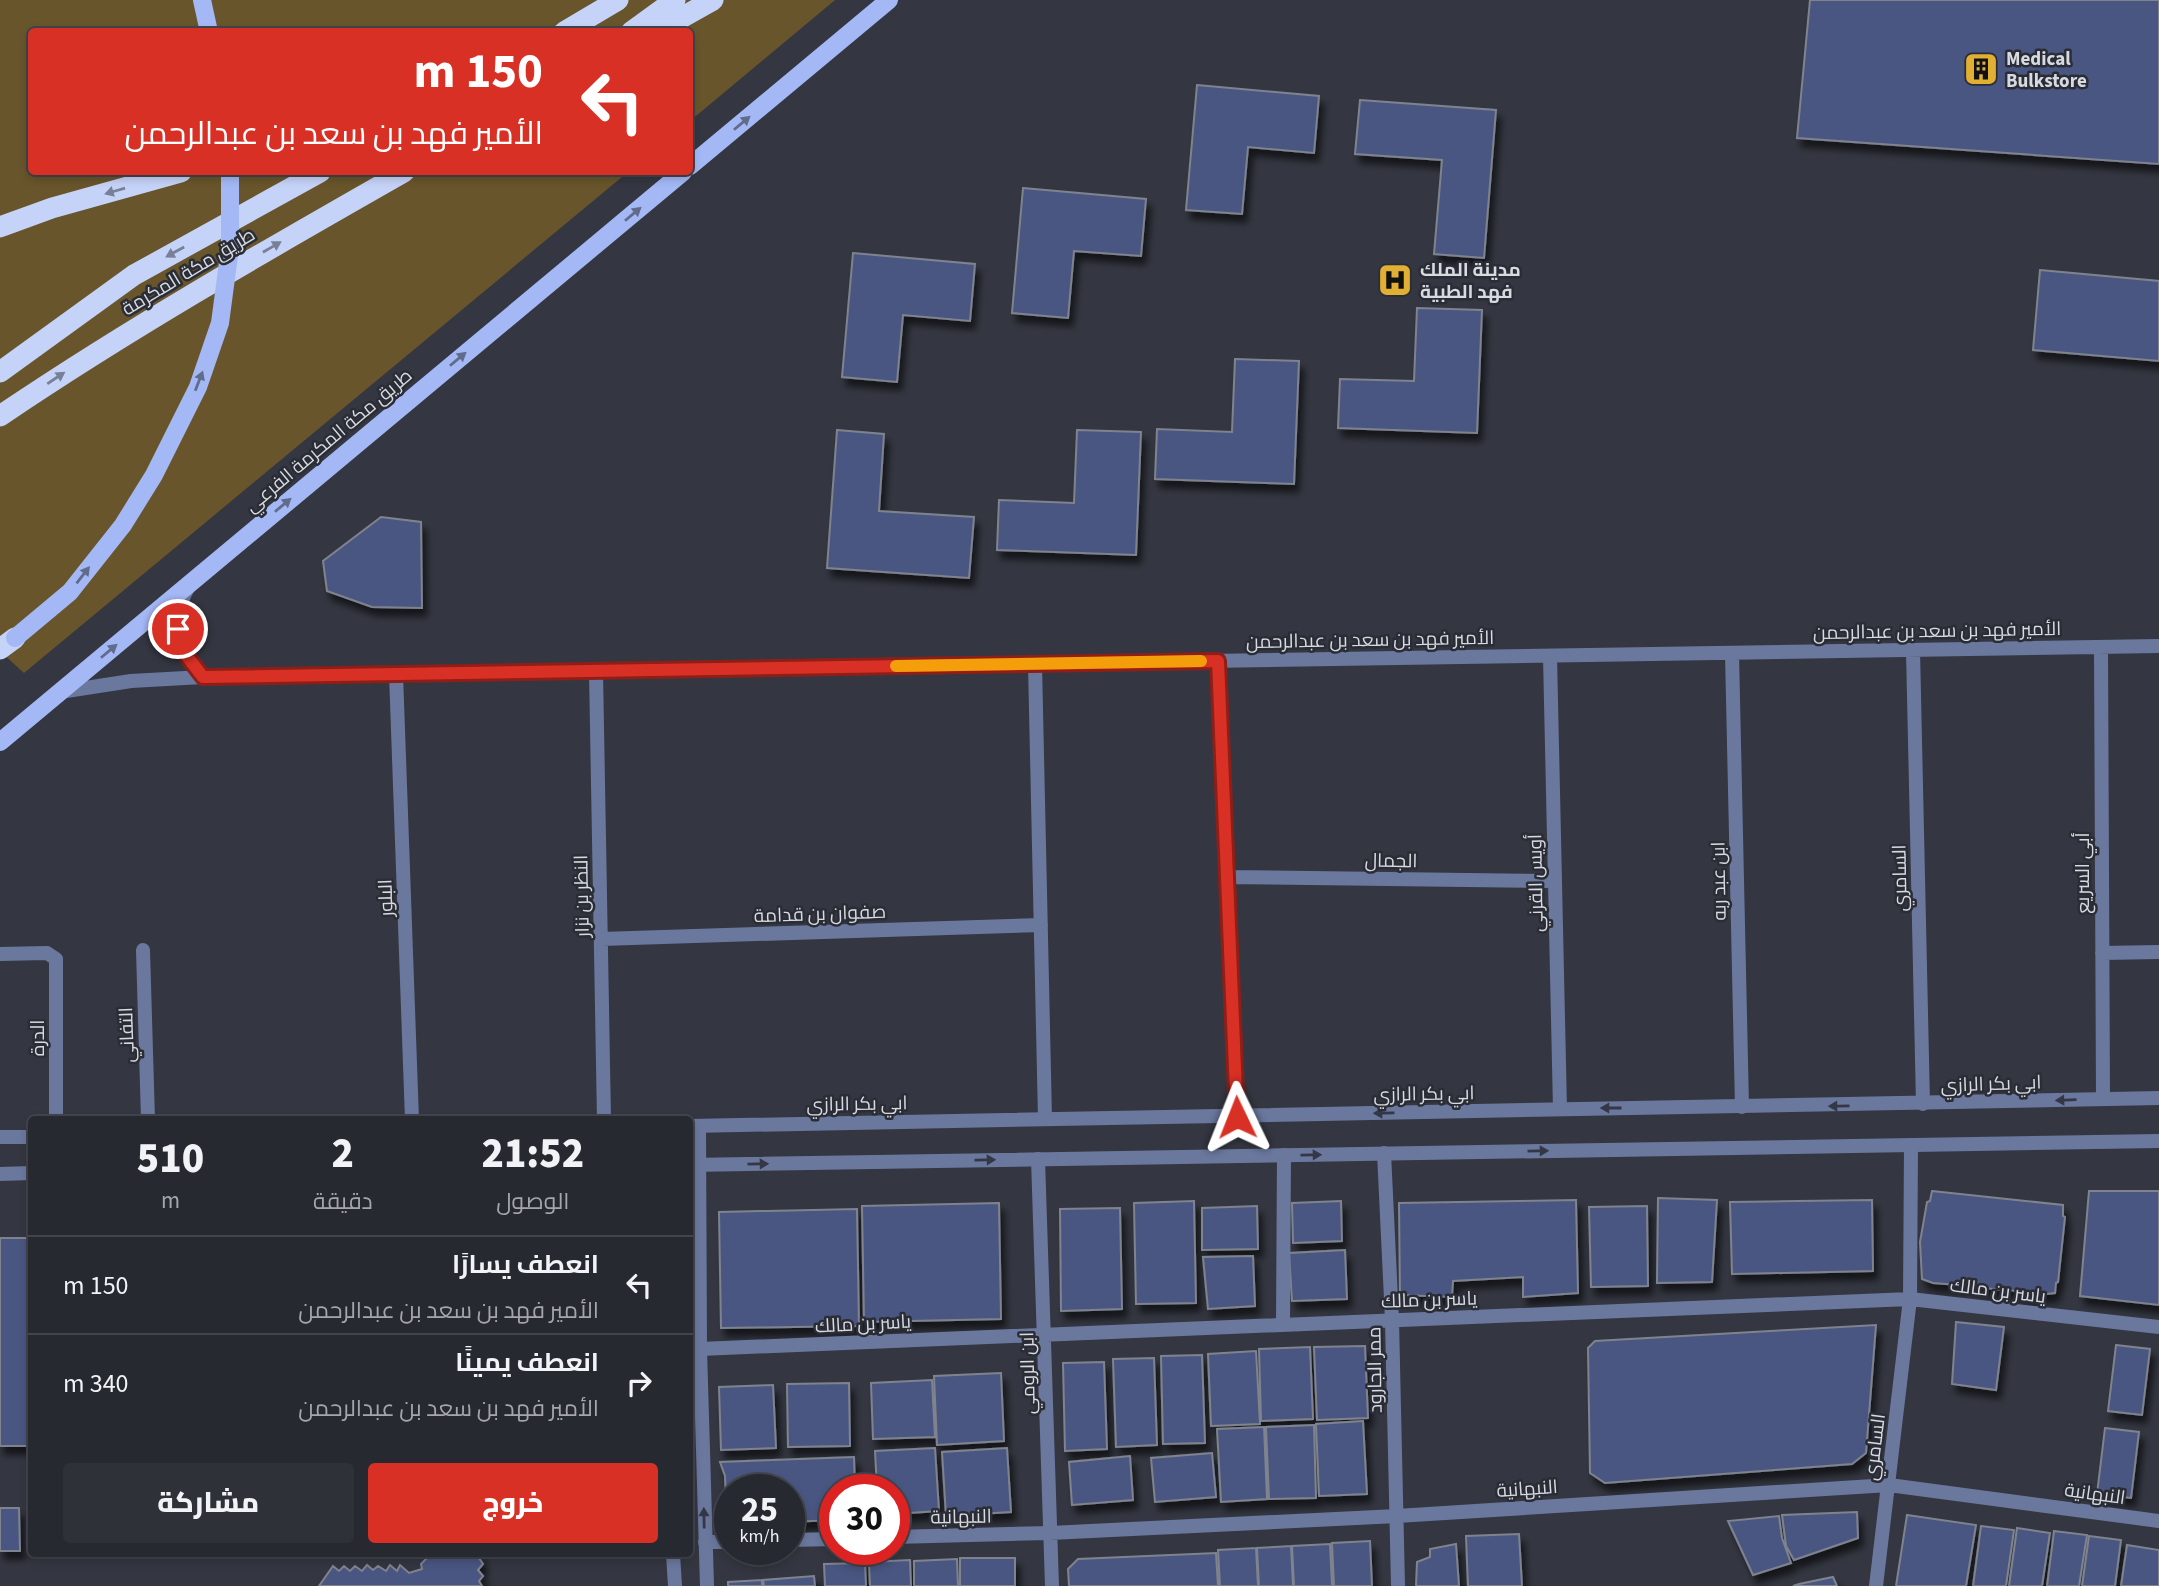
<!DOCTYPE html>
<html lang="ar">
<head>
<meta charset="utf-8">
<style>
  body { margin:0; font-family:"Source Sans 3",Cairo,sans-serif; background:#2f3139; color:#f1f3f6; direction:rtl; height:100vh; display:flex; flex-direction:column; font-size:26px; white-space:nowrap }
  * { box-sizing:border-box; margin:0 }
  p { font-size:23px; color:#a4a6ab }
  .icon { flex:none; width:38px; height:38px; fill:none; stroke:currentColor; stroke-width:2; stroke-linecap:round; stroke-linejoin:round }
  .map { position:relative; flex:1; overflow:hidden; direction:ltr }
  .drawer { position:absolute; left:28px; top:1116px; width:665px; height:441px; display:flex; flex-direction:column; background:#272931; border-radius:7px; box-shadow:0 4px 10px #0003,0 0 0 2px #43454d; direction:rtl }
  .drawer>* { flex:none }
  .guide { position:absolute; left:28px; top:28px; width:665px; height:147px; border-radius:7px; box-shadow:0 4px 10px #0003,0 0 0 2px #43454d; direction:rtl; background:#d93025; color:#fff; overflow:hidden }
  .speed { position:absolute; left:714px; top:1474px; display:flex; gap:14px; font-size:35px; font-weight:700; text-align:center }
  .speed>* { display:grid; place-content:center; width:91px; height:91px; border-radius:50%; background:#272931; box-shadow:0 4px 10px #0003,0 0 0 2px #43454d; line-height:1 }
  .speed small { font-size:18px; font-weight:400 }
  .speed .limit { border:10px solid #d22; background:#fff; color:#111 }
  .pin { position:absolute; display:grid; place-items:center; width:60px; height:60px; color:#fff; margin:-30px; border:4px solid #fff; border-radius:50%; box-shadow:0 2px 7px #0007 }
  .me { position:absolute; width:77px; margin:-38px; rotate:358deg; stroke-linejoin:round; filter:drop-shadow(0 0 5px #0008) }
  .turn { display:flex; align-items:center; gap:24px; height:147px; padding:0 35px; font-size:32px }
  .turn .icon { width:91px; height:91px; stroke-width:2.5 }
  .turn b { display:block; font-size:49px; line-height:60px }
  .eta { display:flex; justify-content:space-evenly; align-items:center; height:119px; text-align:center }
  .eta b { font-size:42px; font-weight:800; line-height:49px }
  .button { display:flex; gap:14px; margin-top:auto; padding:14px 35px }
  .button a { flex:1; height:80px; border-radius:7px; background:#d93025; color:#fff; font-size:28px; font-weight:800; line-height:80px; text-align:center }
  .button a+a { background:#2f3139; color:#f1f3f6 }
  ul { padding:0; list-style:none }
  li { display:flex; align-items:center; gap:21px; height:98px; padding:0 35px; border-top:2px solid #43454d }
  li div { flex:1 }
  li b { display:block; font-size:26px }
  li em { font-style:normal }
  .map>svg:first-child { display:block }
  .green { fill:#68552b }
  .building { fill:#485681; stroke:#7f838e; stroke-width:2; filter:url(#shadow) }
  .lines { fill:none; stroke-linecap:round; stroke-linejoin:round }
  .minor { stroke:#6b789e; stroke-width:14 }
  .tertiary { stroke:#6b789e; stroke-width:14 }
  .primary { stroke:#a4b8f6; stroke-width:18 }
  .motorway { stroke:#c6d3f8; stroke-width:21 }
  .primary-bridge { stroke:#a4b8f6; stroke-width:18 }
  .oneway { fill:#616c8c }
  .oneway2 { fill:#788097 }
  .oneway3 { fill:#343846 }
  .route-casing { stroke:#8d1f18; stroke-width:18 }
  .route { stroke:#d93025; stroke-width:12 }
  .slow { stroke:#f59e0b; stroke-width:12 }
  .labels { text-anchor:middle; stroke-width:5; stroke-linejoin:round; paint-order:stroke }
  .poi-label { font-size:19px; font-weight:bold; fill:#d7dae0; stroke:#2a2d36; text-anchor:start }
  .street-label { font-size:19px; fill:#d7dae0; stroke:#2a2d36 }
</style>
</head>
<body>
<div class="map">
<svg width="2159" height="1586" viewBox="0 0 2159 1586">
  <defs>
    <filter id="shadow"><feDropShadow dx="4.5" dy="8" stdDeviation="3.5" flood-color="#0009"/></filter>
  </defs>
  <rect width="100%" height="100%" fill="#343741"/>
  <path class="green" d="M0,0h835l-145,121v-89h-658v140h596l-604,501 -24,-22z"/>
  <path class="building" d="M1810,0h349v164l-362,-26z
    M1197,85l122,11 -5,57 -66,-6 -6,67 -56,-4z
    M1360,100l136,10 -12,148 -50,-4 8,-94 -87,-6z
    M1023,188l123,11 -5,57 -67,-5 -6,67 -56,-5z
    M853,253l122,11 -5,57 -67,-6 -6,67 -55,-5z
    M2040,270l119,11v80l-126,-11z
    M1417,308l65,2 -5,123 -139,-5 2,-49 74,2z
    M1235,359l64,2 -5,123 -139,-5 2,-50 75,3z
    M837,430l47,4 -5,77 95,6 -5,61 -142,-10z
    M1077,430l64,2 -5,123 -139,-5 2,-50 75,3z
    M381,517l40,5 1,86 -50,-1 -45,-16 -4,-30z
    M1932,1191l131,14v11l2,1 -7,65 -2,1 -1,10 -26,3 -24,-8 -4,2 -24,-3 -15,-4 -4,2 -25,-2 -11,-4 -2,-37 7,-40 3,-1z
    M2089,1191h70v114l-79,-9z
    M1658,1198l59,2 -5,82 -55,1z
    M1576,1200l2,93 -55,4v-20l-70,4 -1,16 -52,-2 -1,-92z
    M1872,1200l1,71 -141,3 -2,-72z
    M1194,1201l2,102 -60,1 -2,-101z
    M1341,1201l1,40 -49,2 -1,-40z
    M999,1203l2,116 -137,3 -2,-116z
    M1257,1206l1,43 -56,1v-42z
    M1647,1206l1,80 -57,1 -2,-80z
    M1120,1208l2,101 -61,2 -1,-102z
    M857,1209l2,117 -138,2 -2,-116z
    M0,1238h32v208h-32z
    M1345,1250l2,49 -55,2 -3,-48z
    M1253,1256l2,50 -47,3 -5,-52z
    M1956,1322l48,5 -8,63 -44,-6z
    M1876,1325l-10,128 -14,11 -247,19 -15,-10 -2,-125 7,-7z
    M2116,1345l34,4 -8,66 -34,-4z
    M1365,1346l3,72 -51,2 -3,-73z
    M1310,1347l3,72 -52,2 -2,-72z
    M1256,1351l4,73 -49,2 -3,-72z
    M1202,1355l3,88 -42,1 -2,-88z
    M1154,1358l3,87 -41,2 -3,-88z
    M1104,1362l3,87 -42,2 -2,-88z
    M1001,1373l3,68 -67,4 -3,-69z
    M932,1380l3,57 -62,2 -2,-56z
    M849,1383l1,63 -62,1 -1,-63z
    M773,1385l3,63 -55,2 -2,-63z
    M1363,1421l4,73 -48,2 -3,-72z
    M1314,1425l2,73 -47,1 -3,-72z
    M1264,1427l3,72 -46,3 -4,-73z
    M2105,1428l34,4 -8,66 -34,-4z
    M935,1448l4,63 -45,3v-25h-17l-2,-38z
    M1007,1448l4,64 -65,4 -4,-64z
    M1212,1453l4,44 -61,5 -4,-44z
    M1130,1456l3,44 -61,5 -3,-43z
    M854,1457l1,32h-20v31l-46,2v-33h-59v35h-3l-2,-48 -5,-14z
    M0,1508h19l1,43h-20z
    M1857,1512l1,26 -64,22 -8,-14 -4,-31z
    M1907,1515l69,10 -10,61h-70z
    M1779,1516l3,22 9,25 -38,12 -25,-54z
    M1981,1526l33,4 -8,56h-33z
    M2017,1528l33,5 -8,53h-33z
    M2054,1531l33,4 -8,51h-32z
    M1519,1534l3,52h-54l-2,-50z
    M2089,1536l32,4 -6,46h-33z
    M1370,1541l2,45h-38l-2,-43z
    M1330,1544l2,42h-38l-2,-40z
    M1456,1544l3,42h-43l1,-24 13,-5v-8z
    M2127,1545l32,5v36h-38z
    M1291,1546l2,40h-34l-2,-38z
    M1256,1548l2,38h-38l-2,-36z
    M1216,1553l2,33h-149l-1,-17 10,-10z
    M423,1554h59l-3,4 4,6 -5,6 5,6 -4,5 3,5h-163l14,-20 6,5 5,-5 6,5 5,-5 7,5 5,-6 6,5 5,-4 8,5 4,-6 7,6 3,-6 9,8 13,-4 -1,-5 6,-6z
    M960,1558h55v28h-55z
    M957,1559l1,27h-44v-25z
    M910,1560l1,26h-41l-1,-24z
    M865,1563l1,23h-41l-1,-22z
    M814,1576l1,10h-51l-1,-6z
    M1833,1577l4,9h-44l6,-2z
    M762,1580v6h-34v-4z"/>
  <g class="lines">
    <path class="minor" d="M189,586c-19,32 -11,66 14,91
      M2101,647l2,452
      M1913,650l10,454
      M1732,653l10,454
      M1550,656l10,453
      M1218,661l19,456
      M1035,664l10,455
      M596,671l8,449
      M396,674l16,446
      M60,692l71,-11 72,-4 1956,-31
      M1227,877l327,4
      M601,939l440,-14
      M143,950l5,170
      M2102,953l57,-1
      M0,954l47,-1 9,6v161
      M1384,1153l8,167 6,266
      M1038,1159l14,427
      M1283,1324l1,-169
      M700,1349l1210,-50 249,28
      M894,1537l156,-4 347,-17 492,-31 270,36
      M789,1540l46,-1
      M705,1542h25
      M1876,1586l34,-287 1,-154"/>
    <path class="tertiary" d="M690,1126l1469,-28
      M699,1126l1,223 7,237
      M0,1137h32
      M690,1165l1469,-24
      M0,1174l32,-1
      M673,1554l2,32"/>
    <path class="primary" d="M202,0l7,32
      M690,166l199,-166
      M0,742l683,-570"/>
    <path class="motorway" d="M564,32l54,-32
      M631,32l44,-32
      M656,32l57,-32
      M0,227l52,-19 129,-36
      M0,372l134,-97 186,-103
      M0,416c130,-88 267,-166 404,-244
      M0,649l15,-11"/>
    <path class="primary-bridge" d="M15,638l55,-46 53,-67 31,-50 44,-88 22,-64 10,-75v-76"/>
  </g>
  <defs><path id="oneway-solid" d="M-6-.8H1V-3.2L6.5 0L1 3.2V.8H-6Z" transform="scale(1.75)"/></defs>
  <g class="oneway">
    <use href="#oneway-solid" transform="translate(742 123) rotate(-40)"/>
    <use href="#oneway-solid" transform="translate(633 214) rotate(-40)"/>
    <use href="#oneway-solid" transform="translate(458 359) rotate(-40)"/>
    <use href="#oneway-solid" transform="translate(199 381) rotate(-69)"/>
    <use href="#oneway-solid" transform="translate(283 505) rotate(-40)"/>
    <use href="#oneway-solid" transform="translate(83 575) rotate(-52)"/>
    <use href="#oneway-solid" transform="translate(109 651) rotate(-40)"/>
  </g>
  <g class="oneway2">
    <use href="#oneway-solid" transform="translate(115 191) rotate(164)"/>
    <use href="#oneway-solid" transform="translate(272 247) rotate(-30)"/>
    <use href="#oneway-solid" transform="translate(175 252) rotate(151)"/>
    <use href="#oneway-solid" transform="translate(56 378) rotate(-34)"/>
  </g>
  <g class="oneway3">
    <use href="#oneway-solid" transform="translate(2066 1100) rotate(178)"/>
    <use href="#oneway-solid" transform="translate(1839 1106) rotate(179)"/>
    <use href="#oneway-solid" transform="translate(1611 1108) rotate(180)"/>
    <use href="#oneway-solid" transform="translate(1384 1113) rotate(179)"/>
    <use href="#oneway-solid" transform="translate(1538 1151) rotate(-1)"/>
    <use href="#oneway-solid" transform="translate(1311 1155) rotate(-1)"/>
    <use href="#oneway-solid" transform="translate(985 1160) rotate(-1)"/>
    <use href="#oneway-solid" transform="translate(758 1164) rotate(-1)"/>
    <use href="#oneway-solid" transform="translate(704 1518) rotate(-91)"/>
  </g>
  <g class="lines">
    <g class="route-casing">
      <path id="route" d="M178,629l8,26 17,22 1015,-16 19,456"/>
    </g>
    <use href="#route" class="route"/>
    <path class="slow" d="M896,666l305,-5"/>
  </g>
  <defs>
    <g id="building-square" transform="scale(1.75)"><rect x="-9" y="-9" width="18" height="18" rx="4" fill="#e1af34" stroke="#2a2d36"/><path d="M-4-6H4V6H1V3H-1V6H-4ZM-2.5-4.3h1.7v1.8h-1.7ZM.8-4.3h1.7v1.8H.8ZM-2.5-1h1.7V.8h-1.7ZM.8-1h1.7V.8H.8Z" fill="#111"/></g>
    <g id="hospital-square" transform="scale(1.75)"><rect x="-9" y="-9" width="18" height="18" rx="4" fill="#e1af34" stroke="#2a2d36"/><path d="M-5-5h3v3.5h4V-5h3V5h-3V1.5h-4V5h-3Z" fill="#111"/></g>
  </defs>
  <g fill-rule="evenodd">
    <use href="#building-square" x="1981" y="69"/>
    <use href="#hospital-square" x="1395" y="280"/>
  </g>
  <g class="labels">
    <g class="poi-label">
      <text x="2006" y="65">Medical<tspan x="2006" dy="22">Bulkstore</tspan></text>
      <text x="1420" y="276">مدينة الملك<tspan x="1420" dy="22">فهد الطبية</tspan></text>
    </g>
    <g class="street-label">
      <text transform="translate(188 271) rotate(-31)" y="7">طريق مكة المكرمة</text>
      <text transform="translate(328 440) rotate(-40)" y="7">طريق مكة المكرمة الفرعي</text>
      <text transform="translate(1937 630) rotate(-1)" y="7">الأمير فهد بن سعد بن عبدالرحمن</text>
      <text transform="translate(1370 639) rotate(-1)" y="7">الأمير فهد بن سعد بن عبدالرحمن</text>
      <text transform="translate(1391 860) rotate(1)" y="7">الجمال</text>
      <text transform="translate(2082 873) rotate(-90)" y="7">أبي السريع</text>
      <text transform="translate(1899 878) rotate(-91)" y="7">السامري</text>
      <text transform="translate(1718 881) rotate(-91)" y="7">ابن عبد ربه</text>
      <text transform="translate(1535 883) rotate(-91)" y="7">أويس القرني</text>
      <text transform="translate(581 896) rotate(-91)" y="7">النظر بن نزار</text>
      <text transform="translate(385 898) rotate(-92)" y="7">البلور</text>
      <text transform="translate(820 913) rotate(-2)" y="7">صفوان بن قدامة</text>
      <text transform="translate(126 1035) rotate(-92)" y="7">التفاني</text>
      <text transform="translate(37 1038) rotate(-90)" y="7">الدرة</text>
      <text transform="translate(1991 1083) rotate(-2)" y="7">ابي بكر الرازي</text>
      <text transform="translate(1424 1093) rotate(-1)" y="7">ابي بكر الرازي</text>
      <text transform="translate(857 1103) rotate(-1)" y="7">ابي بكر الرازي</text>
      <text transform="translate(1998 1290) rotate(7)" y="7">ياسر بن مالك</text>
      <text transform="translate(1429 1299) rotate(-2)" y="7">ياسر بن مالك</text>
      <text transform="translate(863 1323) rotate(-3)" y="7">ياسر بن مالك</text>
      <text transform="translate(1374 1370) rotate(-91)" y="7">ممر الجارود</text>
      <text transform="translate(1027 1373) rotate(-91)" y="7">ابن الرومي</text>
      <text transform="translate(1874 1447) rotate(-83)" y="7">السامري</text>
      <text transform="translate(1527 1488) rotate(-4)" y="7">النبهانية</text>
      <text transform="translate(2095 1493) rotate(8)" y="7">النبهانية</text>
      <text transform="translate(961 1516) rotate(-1)" y="7">النبهانية</text>
    </g>
  </g>
</svg>
<div class="speed"><div>25<small>km/h</small></div><div class="limit">30</div></div>
<div class="pin" style="left:178px;top:629px;background:#d93025"><svg class="icon" aria-label="arrive" viewBox="0 0 24 24"><path d="M6 21V4h12l-3 4 3 4H6"/></svg></div>
<svg class="me" style="left:1237px;top:1117px" viewBox="-20 -20 40 40"><path d="M0-17L14 15 0 8-14 15z" fill="#d93025" stroke="#fff" stroke-width="4"/></svg>
<div class="guide">
<div class="turn"><svg class="icon" aria-label="left" viewBox="0 0 24 24"><path d="M17 20v-9H6M10 6l-5 5 5 5"/></svg><div><b>150 m</b>الأمير فهد بن سعد بن عبدالرحمن</div></div>
</div>
<section class="drawer">
<div class="eta">
<div><b>21:52</b><p>الوصول</p></div>
<div><b>2</b><p>دقيقة</p></div>
<div><b>510</b><p>m</p></div>
</div>
<ul>
<li><svg class="icon" aria-label="left" viewBox="0 0 24 24"><path d="M17 20v-9H6M10 6l-5 5 5 5"/></svg><div><b>انعطف يسارًا</b><p>الأمير فهد بن سعد بن عبدالرحمن</p></div><em>150 m</em></li>
<li><svg class="icon" aria-label="right" viewBox="0 0 24 24"><path d="M7 20v-9h11M14 6l5 5-5 5"/></svg><div><b>انعطف يمينًا</b><p>الأمير فهد بن سعد بن عبدالرحمن</p></div><em>340 m</em></li>
</ul>
<div class="button"><a>خروج</a><a>مشاركة</a></div>
</section>
</div>
</body>
</html>
